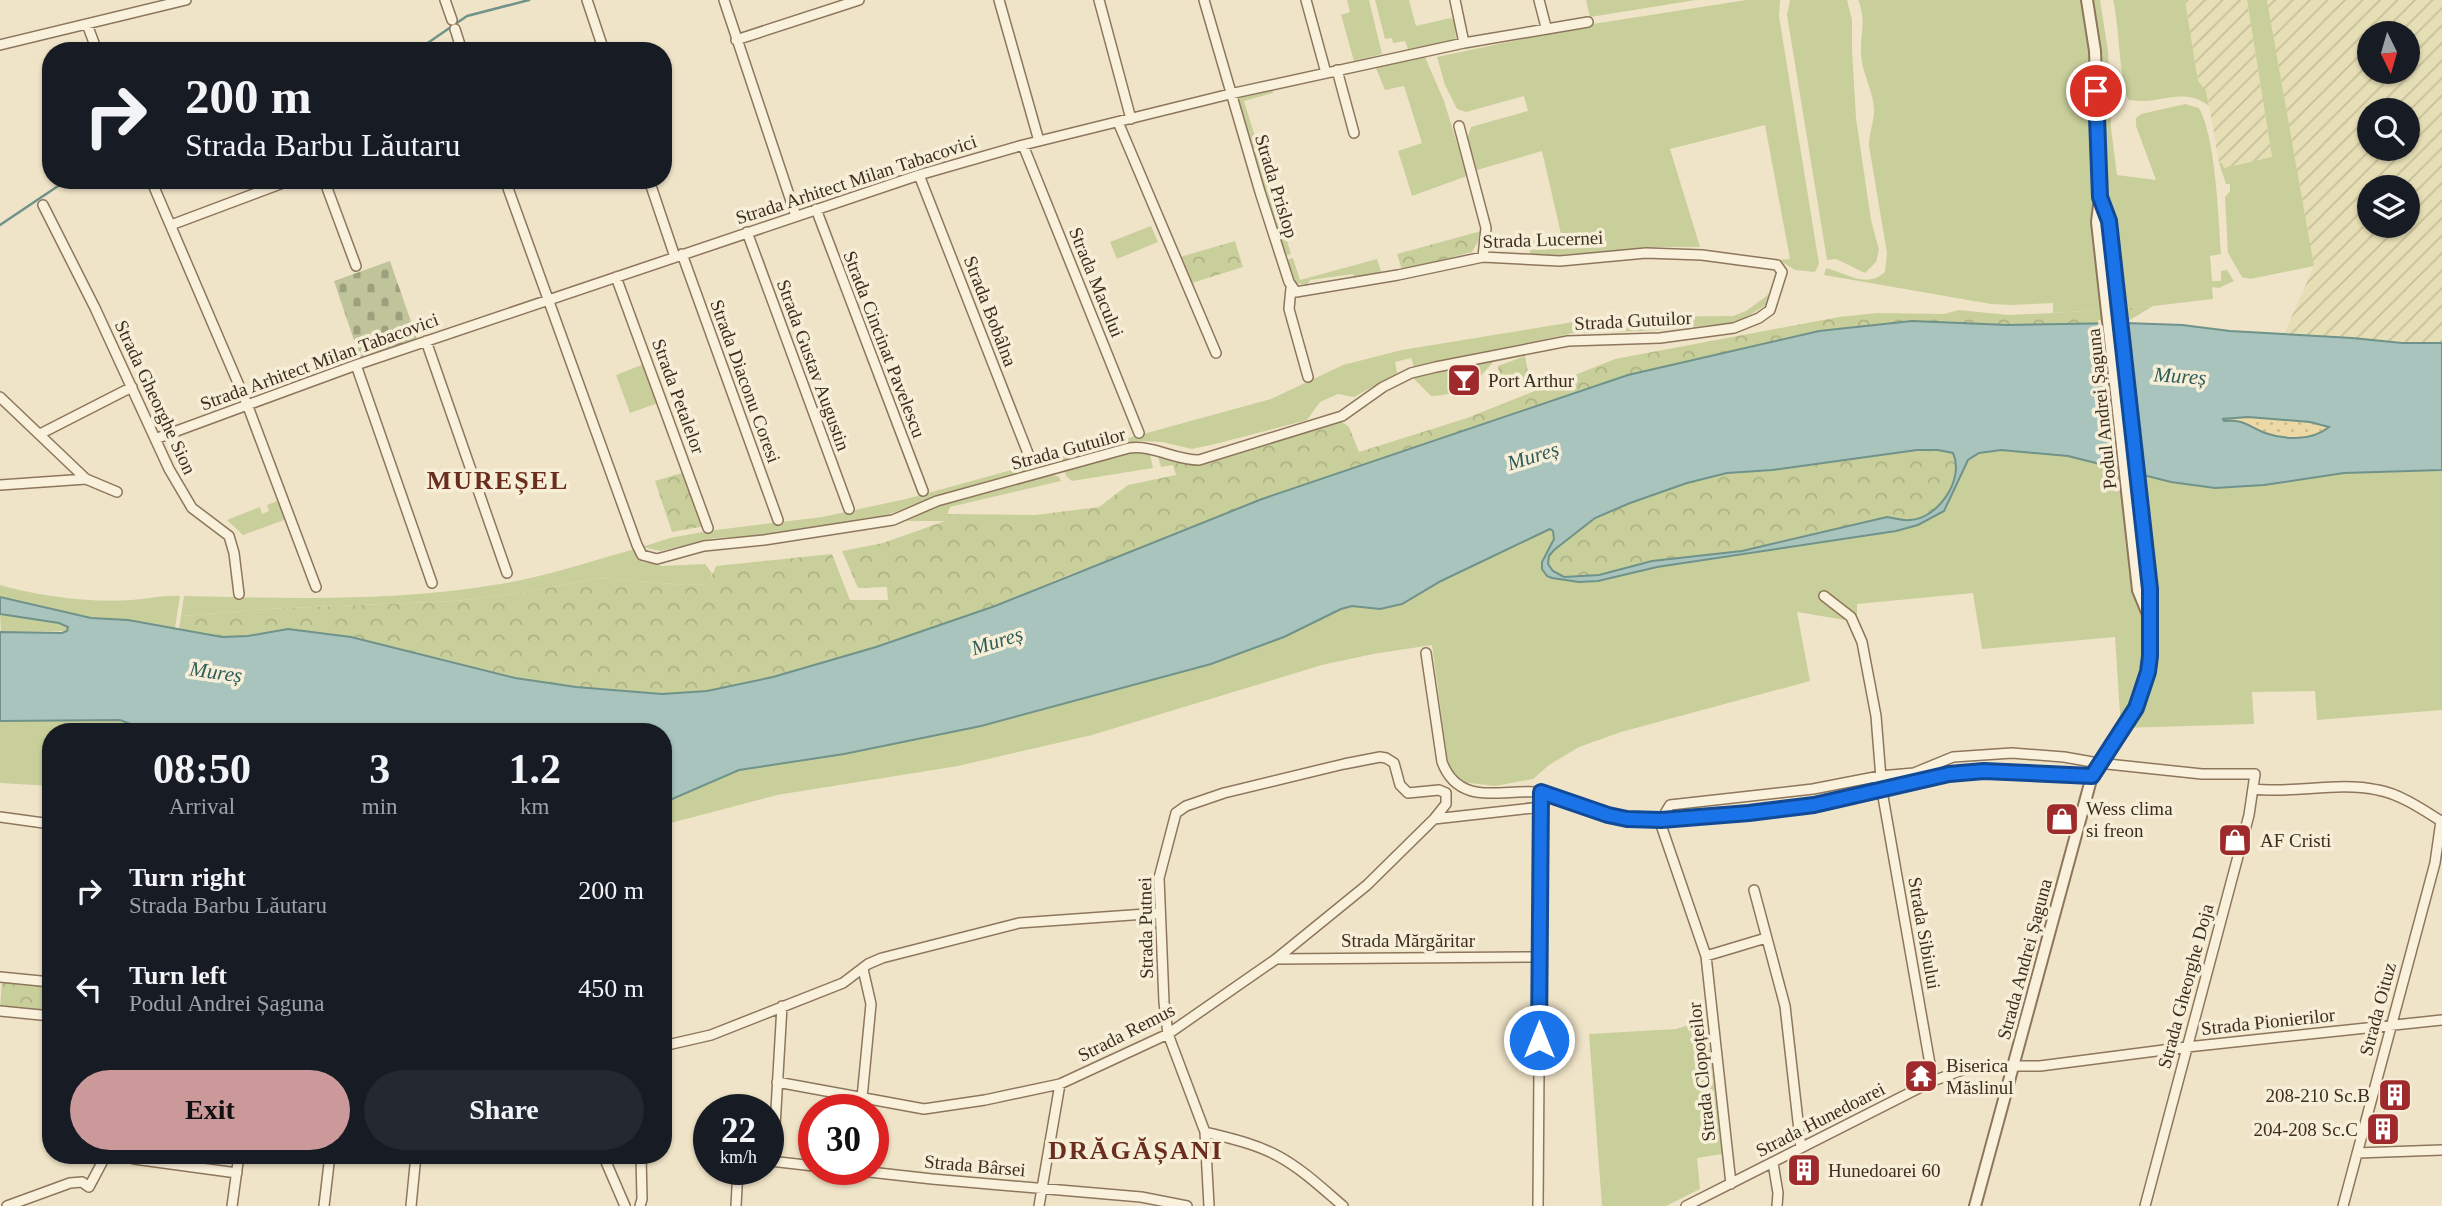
<!DOCTYPE html>
<html lang="en">
<head>
<meta charset="utf-8">
<style>
  body { margin:0; font-family:"Times New Roman",serif; background:#242831; color:#f1f3f6; height:100vh; display:flex; flex-direction:column; font-size:26px; white-space:nowrap }
  * { box-sizing:border-box; margin:0 }
  p { font-size:23px; color:#9ea1a6 }
  .icon { flex:none; width:38px; height:38px; fill:none; stroke:currentColor; stroke-width:2; stroke-linecap:round; stroke-linejoin:round }
  .map { position:relative; flex:1; overflow:hidden }
  .panel { position:absolute; left:42px; top:723px; width:630px; height:441px; display:flex; flex-direction:column; background:#171b24; border-radius:28px; box-shadow:0 2px 5px #0004 }
  .panel>* { flex:none }
  .top-card { position:absolute; left:42px; top:42px; width:630px; height:147px; border-radius:28px; box-shadow:0 2px 5px #0004; background:#171b24; color:#f1f3f6; overflow:hidden }
  .needle { width:46px; rotate:175deg }
  .tools { position:absolute; left:2357px; top:21px; display:grid; gap:14px }
  .tools a { display:grid; place-items:center; width:63px; height:63px; border-radius:50%; background:#171b24; box-shadow:0 2px 5px #0004; font-size:35px }
  .speed { position:absolute; left:693px; top:1094px; display:flex; gap:14px; font-size:35px; font-weight:700; text-align:center }
  .speed>* { display:grid; place-content:center; width:91px; height:91px; border-radius:50%; background:#171b24; box-shadow:0 2px 5px #0004; line-height:1 }
  .speed small { font-size:18px; font-weight:400 }
  .speed .limit { border:10px solid #d22; background:#fff; color:#111 }
  .pin { position:absolute; display:grid; place-items:center; width:60px; height:60px; color:#fff; margin:-30px; border:4px solid #fff; border-radius:50%; box-shadow:0 2px 7px #0007 }
  .me { position:absolute; width:77px; margin:-38px; rotate:0deg; stroke-linejoin:round; filter:drop-shadow(0 0 5px #0008) }
  .turn { display:flex; align-items:center; gap:24px; height:147px; padding:0 28px; font-size:32px }
  .turn .icon { width:91px; height:91px; stroke-width:2.5 }
  .turn b { display:block; font-size:49px; line-height:60px }
  .eta { display:flex; justify-content:space-evenly; align-items:center; height:119px; text-align:center }
  .eta b { font-size:42px; font-weight:600; line-height:49px }
  .button { display:flex; gap:14px; margin-top:auto; padding:14px 28px }
  .button a { flex:1; height:80px; border-radius:42px; background:#cc999b; color:#111; font-size:28px; font-weight:600; line-height:80px; text-align:center }
  .button a+a { background:#242831; color:#f1f3f6 }
  ul { padding:0; list-style:none }
  li { display:flex; align-items:center; gap:21px; height:98px; padding:0 28px }
  li div { flex:1 }
  li b { display:block; font-size:26px }
  li em { font-style:normal }
  .map>svg:first-child { display:block }
  .farmland { fill:url(#farmland-furrows); fill-rule:evenodd }
  .green { fill:#c9cf9b }
  .forest { fill:url(#forest-crowns) }
  .sand { fill:url(#sand-dots) }
  .cemetery { fill:url(#cemetery-stones) }
  .water { fill:#a9c4bc; stroke:#6f938a; stroke-width:2; fill-rule:evenodd }
  .pier { fill:#f0e4c8 }
  .lines { fill:none; stroke-linecap:round; stroke-linejoin:round }
  .stream { stroke:#6f938a; stroke-width:2.5 }
  .minor-casing { stroke:#8d765c; stroke-width:12 }
  .tertiary-casing { stroke:#8d765c; stroke-width:14 }
  .minor { stroke:#faf1dc; stroke-width:9 }
  .tertiary { stroke:#faf1dc; stroke-width:10 }
  .route-casing { stroke:#114b97; stroke-width:18 }
  .route { stroke:#1a73e8; stroke-width:12 }
  .labels { text-anchor:middle; stroke-width:7; stroke-linejoin:round; paint-order:stroke }
  .street-label { font-size:19px; fill:#3d2e20; stroke:#f7eed8 }
  .poi-label { font-size:19px; fill:#3d2e20; stroke:#f7eed8; text-anchor:start }
  .water-label { font-size:21px; font-style:italic; fill:#2f5d5a; stroke:#f7eed8 }
  .district-label { font-size:26px; font-weight:bold; letter-spacing:2px; fill:#6b2e1e; stroke:#f7eed8 }
</style>
</head>
<body>
<div class="map">
<svg width="2442" height="1206" viewBox="0 0 2442 1206">
  <defs>
    <pattern id="farmland-furrows" width="10" height="10" patternUnits="userSpaceOnUse" patternTransform="scale(1.75)"><rect width="10" height="10" fill="#e6deb5"/><path d="M-1 1l2-2M0 10L10 0M9 11l2-2" fill="none" stroke="#c6bf9b"/></pattern>
    <pattern id="forest-crowns" width="20" height="18" patternUnits="userSpaceOnUse" patternTransform="scale(1.75)"><rect width="20" height="18" fill="#c9cf9b"/><path d="M2 6a3 3 0 1 1 6 0M12 15a3 3 0 1 1 6 0" fill="none" stroke="#aeb285"/></pattern>
    <pattern id="sand-dots" width="8" height="8" patternUnits="userSpaceOnUse" patternTransform="scale(1.75)"><rect width="8" height="8" fill="#ecd9a5"/><path d="M2 2h.1M6 6h.1" fill="none" stroke="#cbbb8e" stroke-width="1.8" stroke-linecap="round"/></pattern>
    <pattern id="cemetery-stones" width="16" height="16" patternUnits="userSpaceOnUse" patternTransform="scale(1.75)"><rect width="16" height="16" fill="#bfc49a"/><path d="M2 7V4a2 2 0 0 1 4 0v3zM10 15v-3a2 2 0 0 1 4 0v3z" fill="#9ca07d"/></pattern>
  </defs>
  <rect width="100%" height="100%" fill="#f0e4c8"/>
  <path class="farmland" d="M2185,0h62l25,158 -48,10 -2,-5h-3l-11,-65 -2,-7 -8,-10z
    M2267,0h175v343h-40l-118,-9 30,-68zM2370,33h38v39h-38zM2370,110h38v39h-38zM2370,187h38v39h-38z"/>
  <path class="green" d="M1347,0h22l13,54 -28,7 -13,-46 9,-3z
    M1375,0h34l7,26 34,-8 4,2 2,18 -9,4 -39,7 -3,-8 -12,2 -1,-5 -7,1z
    M1586,0h110l-106,17z
    M1746,0h34l-1,16 40,248 -4,8 -20,-2 -16,-10 11,-1 -25,-134 -95,24 30,98h-39l-112,9 -19,-3v-12l31,-7 -19,-83 -65,19 -10,-31 4,-12 57,-16 -4,-15 -58,16 -9,-3 -12,-24 -8,-28 156,-33z
    M1790,0h57l5,20v29l4,69 15,102 8,30 -3,12 -11,11 -29,-14 -9,1 -40,-245z
    M1858,0h242l8,51 3,77 6,47 39,5 -20,-54v-8l5,-4 44,-10 14,4c17,31 19,108 22,146l-11,2 2,25h9v-10l6,-1 7,11 -15,7 -7,-1 1,12 -60,7 -100,7v-10l-42,2 -20,-1 -167,-29 2,-7c21,5 39,21 59,4l2,-19 -18,-107c0,-12 4,-22 5,-33 1,-20 -12,-38 -13,-59 -1,-21 6,-32 -3,-54z
    M2113,0h72l13,81 8,10 3,15c-26,-21 -51,0 -80,-6 -9,-11 -10,-79 -16,-100z
    M2247,0h20l47,266 -64,13 -8,-2 -14,-24 -3,-56 5,-6v-7h-4l-7,-21h3l2,5 48,-11z
    M1425,57l19,44 23,75 -55,20 -14,-45 24,-8 -18,-57 -19,4 -10,-24z
    M1272,88l1,5 -29,8 14,45 -7,2 -14,-45 1,-6z
    M1260,151l31,103 -7,2 -31,-103z
    M1151,226l7,16 -41,17 -7,-17z
    M1293,258l7,22 77,-21 5,15 -28,5 -1,-5 -43,6 -3,5 -13,-2 -9,-23z
    M1776,289l-3,8 -7,8 -21,13 -17,6 -84,7 -70,2 -160,34 -3,-9 -16,4 2,11 -43,24 -16,-3 -18,8 -13,18 -92,24 -23,5 -30,-7 -22,-1 -23,4 -182,52 -48,18 -125,21 -47,2 -55,13 -18,-4 28,-9 38,-7 114,-14 84,-18 365,-100 72,-34 59,-15 202,-33 129,-1 13,-5z
    M1497,357c-18,23 -35,39 -66,39l-18,-18z
    M644,364l14,39 -28,10 -14,-38z
    M1149,450l4,18 -81,13 -6,-5 -2,-7 61,-18z
    M2001,450l67,6 103,26 93,3 80,-12 98,-3v240l-125,10 -2,-29 -63,1 2,32 -133,4 -6,-91 -133,12 -9,-56 -116,11v18l-60,-10 13,69 -189,51 -42,15 -30,18 -16,14 -38,7 -33,-4 -13,-10 -17,-127 -59,9 -51,11 -230,70 -134,31 -181,29 -114,30v-22l76,-33 105,-16 137,-28 230,-62 73,-27 57,-28 84,-18 16,-10 70,-35 39,-17 3,1 1,9 -12,23 10,16 27,4 19,-1 59,-14 239,-36 22,-6 26,-14 24,-50 11,-8z
    M1049,473l10,4 2,4 -111,26 -5,14h-43v-2l35,-15z
    M280,500l7,19 -44,16 -16,-15 33,-13 2,7 7,-3 -2,-6z
    M635,549l7,13 11,1 8,3 44,-2 7,9 -3,11 -23,1 -87,-7 -78,15 -65,8 -190,8 -85,7 3,-20c103,2 209,6 310,-11 48,-7 94,-23 141,-36z
    M0,585c38,11 91,18 131,15 17,-1 32,-5 49,-4l-5,32 -47,-8 -37,-2 -89,-21 -2,-1z
    M0,614l59,9 9,3 -1,5 -66,1z
    M96,719l24,1 32,11 -101,1v54l-51,-3v-62z
    M1706,1020l16,134 -25,4 3,31 -34,17h-64l-13,-172 87,-5z"/>
  <path class="forest" d="M1481,231l-1,7 -8,14 -70,18 -5,-16z
    M1235,241l8,26 -51,16 -12,-26z
    M2153,306l-28,17 -117,2 -96,-4 -93,10 -191,44 -560,200 -73,31 -119,41 -103,30 -66,14 -44,3 -87,-7 -61,-9 -164,-41 -63,-8 -40,7 -26,1 -43,-8 2,-13 85,-7 190,-8 65,-8 78,-15 87,7 22,-1 8,-18 116,-12 18,46h38l-1,-13 -29,1 -16,-37 41,-8 62,-22 2,-7 88,1 64,-8 29,-22 48,-10 -3,-10 -12,2 -4,-14 44,9 141,-40 7,5 10,25 108,-34 148,-59 224,-42 38,-4 67,1 15,-4 49,5 45,-2z
    M1525,356l4,22 -28,9 -3,-21z
    M1917,450h21l15,3c12,26 -15,66 -43,67 -8,1 -16,-2 -23,-3l-145,34 -90,10 -53,14 -35,2 -11,-6 -5,-7 1,-8 5,-6 41,-32 35,-15 57,-20 40,-10 45,-3z
    M685,472l20,54 -33,6 -17,-51z
    M2,981l49,5v27l-51,-5z"/>
  <path class="sand" d="M2248,417l62,5 19,5c-16,14 -44,13 -64,6 -17,-7 -21,-14 -42,-12v-3z"/>
  <path class="cemetery" d="M390,261l27,78 -57,19 -26,-77z"/>
  <path class="water" d="M1912,321l96,4 117,-2 57,2 48,6 122,7 50,5h40v127l-98,3 -80,12 -49,3 -44,-6 -103,-26 -67,-6 -22,3 -11,7 -24,51 -26,14 -22,6 -239,36 -59,14 -19,1 -27,-4 -5,-2 -5,-7v-7l12,-23 -1,-8 -3,-2 -109,52 -39,23 -22,5 -28,-3 -11,3 -57,28 -73,27 -230,62 -137,28 -105,16 -76,33v-71h-511l-32,-12 -120,1v-89l62,1 5,-2 1,-4 -9,-4 -59,-9v-17l91,21 37,2 94,17 26,-1 40,-7 63,8 164,41 61,9 86,7 45,-3 66,-14 103,-30 119,-41 267,-107 366,-124 191,-44zM2248,417l62,5 19,5c-17,14 -44,13 -64,6 -17,-7 -21,-14 -41,-12l-1,-2zM1917,450h21l15,3c12,26 -15,66 -43,67 -8,1 -16,-2 -23,-3l-145,34 -90,10 -53,14 -35,2 -11,-6 -5,-7 1,-8 5,-6 41,-32 35,-15 57,-20 40,-10 45,-3z"/>
  <path class="pier" d="M2128,319l18,160 -31,-7 -17,-152z"/>
  <g class="lines">
    <path class="stream" d="M416,51l51,-35 62,-16
      M0,225l67,-45"/>
    <g class="minor-casing">
      <path id="minor" d="M445,0l7,20
        M587,0l17,51
        M724,0l72,216
        M999,0l40,141
        M1099,0l32,119
        M1306,0l20,73
        M1455,0l9,43
        M1539,0l7,27
        M87,24l10,27
        M455,29l7,22
        M736,40l123,-40
        M0,45l186,-45
        M1337,70l17,63
        M1118,122l98,231
        M1459,126l27,102 -3,29
        M1023,145l116,288
        M919,175l112,286
        M151,180l96,224 69,183
        M324,180l32,86
        M505,180l132,365 5,10 15,4 47,-13 60,-6 129,-20 44,-19 192,-53c25,-3 45,12 70,12l143,-44 41,-29 28,-14 25,-6 132,-26 92,-3 74,-10 25,-10 11,-8 12,-38 -5,-7 -75,-10 -56,-2 -86,8 -77,-4 -85,18 -102,17 -7,-10 -29,-90 -56,-192
        M649,180l26,77
        M43,205l52,103 74,161 23,39 37,28 5,17 5,41
        M816,209l107,282
        M171,225l120,-45
        M747,232l102,277
        M682,254l96,266
        M616,277l92,251
        M1291,288l-2,21 19,68
        M426,341l81,232
        M356,365l76,218
        M0,397l86,82 31,13
        M40,434l92,-47
        M155,439l201,-74 563,-190 104,-30 207,-51 234,-51 124,-21
        M0,485l86,-6
        M1824,596l27,21 11,25 14,74 6,75 51,290
        M1426,653l16,109c17,45 59,27 96,30 14,1 28,9 41,13 27,10 53,16 82,15 51,-2 103,-6 153,-15 46,-8 90,-23 135,-31 46,-8 96,-1 143,2
        M2254,789c41,5 83,-8 124,1 22,4 44,19 63,31l-6,42 -92,343
        M0,817l51,7
        M1754,890l31,116 16,142
        M1706,956l60,-18
        M1276,959l264,-2
        M0,977l51,5
        M0,1011l51,5
        M663,1046l48,-11 132,-52 25,-19 14,-6 137,-35 141,-10
        M777,1082l147,27 61,-9 75,-16 108,-50 108,-75 91,-74 67,-66
        M862,1098l9,-94 -8,-35
        M1205,1132c24,6 51,12 73,24 24,13 44,32 65,50
        M2357,1153l85,-3
        M125,1155l9,4 103,14
        M603,1155l22,51
        M770,1161l44,5
        M773,1161l9,-155
        M1773,1163l5,30 -1,13
        M843,1169l89,10 209,18 46,9
        M1731,1184l-25,-228 -45,-131v-5l9,-15 143,-16 67,-13 34,-3 39,-16 59,-4 52,4 34,6 104,11h53l-6,41 -104,391
        M7,1206l63,-23 12,-1 7,5 17,-32
        M232,1206l7,-51
        M324,1206l6,-51
        M411,1206l5,-51
        M640,1206l2,-7 -1,-44
        M736,1206l2,-37
        M1039,1206l21,-122
        M1209,1206l-4,-74 -37,-98 -4,-32 -5,-124 17,-65 10,-7 38,-13 120,-29 36,-7 6,1 8,5 6,22 8,8 31,-3 7,3v11l-12,15 107,-12
        M1538,1206l3,-414
        M1686,1206l247,-125 32,-12 14,-3h61l147,-19 255,-27"/>
    </g>
    <g class="tertiary-casing">
      <path id="tertiary" d="M2087,0l8,51 5,146 -3,25 41,368 9,22
        M1975,1206l117,-430 38,-57 11,-22 7,-25 2,-83 -41,-368 -9,-24"/>
    </g>
    <use href="#minor" class="minor"/>
    <use href="#tertiary" class="tertiary"/>
  </g>
  <g class="lines">
    <g class="route-casing">
      <path id="route" d="M1539,1040l2,-248 67,23 19,4 34,1 88,-7 65,-8 135,-31 35,-3 108,5 44,-68 12,-36 2,-16v-67l-41,-368 -9,-24 -4,-106"/>
    </g>
    <use href="#route" class="route"/>
  </g>
  <defs>
    <g id="bar-square" transform="scale(1.75)"><rect x="-9" y="-9" width="18" height="18" rx="4" fill="#9e2a2b" stroke="#f7eed8"/><path d="M-6-5H6L.8 .8V4.5H3.5V6h-7V4.5H-.8V.8Z" fill="#fff"/></g>
    <g id="shop-square" transform="scale(1.75)"><rect x="-9" y="-9" width="18" height="18" rx="4" fill="#9e2a2b" stroke="#f7eed8"/><path d="M-5-2.5h2.3a2.7 3.5 0 0 1 5.4 0H5L5.5 6h-11ZM-1.5-2.5h3a1.5 2.3 0 0 0-3 0Z" fill="#fff"/></g>
    <g id="temple-square" transform="scale(1.75)"><rect x="-9" y="-9" width="18" height="18" rx="4" fill="#9e2a2b" stroke="#f7eed8"/><path d="M0-6L5-2H3V0L6.5 2.5H4V6H1.5V3h-3V6H-4V2.5H-6.5L-3 0V-2H-5Z" fill="#fff"/></g>
    <g id="building-square" transform="scale(1.75)"><rect x="-9" y="-9" width="18" height="18" rx="4" fill="#9e2a2b" stroke="#f7eed8"/><path d="M-4-6H4V6H1V3H-1V6H-4ZM-2.5-4.3h1.7v1.8h-1.7ZM.8-4.3h1.7v1.8H.8ZM-2.5-1h1.7V.8h-1.7ZM.8-1h1.7V.8H.8Z" fill="#fff"/></g>
  </defs>
  <g fill-rule="evenodd">
    <use href="#bar-square" x="1464" y="380"/>
    <use href="#shop-square" x="2062" y="819"/>
    <use href="#shop-square" x="2235" y="840"/>
    <use href="#temple-square" x="1921" y="1076"/>
    <use href="#building-square" x="2395" y="1095"/>
    <use href="#building-square" x="2383" y="1129"/>
    <use href="#building-square" x="1804" y="1170"/>
  </g>
  <g class="labels">
    <g class="street-label">
      <text transform="translate(856 179) rotate(-18)" y="7">Strada Arhitect Milan Tabacovici</text>
      <text transform="translate(1277 186) rotate(73)" y="7">Strada Prislop</text>
      <text transform="translate(1543 239) rotate(-2)" y="7">Strada Lucernei</text>
      <text transform="translate(1097 282) rotate(68)" y="7">Strada Macului</text>
      <text transform="translate(991 311) rotate(69)" y="7">Strada Bobâlna</text>
      <text transform="translate(1633 320) rotate(-3)" y="7">Strada Gutuilor</text>
      <text transform="translate(885 344) rotate(69)" y="7">Strada Cincinat Pavelescu</text>
      <text transform="translate(319 361) rotate(-20)" y="7">Strada Arhitect Milan Tabacovici</text>
      <text transform="translate(814 365) rotate(70)" y="7">Strada Gustav Augustin</text>
      <text transform="translate(746 381) rotate(70)" y="7">Strada Diaconu Coresi</text>
      <text transform="translate(679 396) rotate(70)" y="7">Strada Petalelor</text>
      <text transform="translate(156 397) rotate(65)" y="7">Strada Gheorghe Sion</text>
      <text transform="translate(2101 409) rotate(-96)" y="7">Podul Andrei Șaguna</text>
      <text transform="translate(1068 448) rotate(-15)" y="7">Strada Gutuilor</text>
      <text transform="translate(1145 928) rotate(-91)" y="7">Strada Putnei</text>
      <text transform="translate(1925 933) rotate(80)" y="7">Strada Sibiului</text>
      <text x="1408" y="947">Strada Mărgăritar</text>
      <text transform="translate(2024 959) rotate(-75)" y="7">Strada Andrei Șaguna</text>
      <text transform="translate(2185 986) rotate(-75)" y="7">Strada Gheorghe Doja</text>
      <text transform="translate(2377 1009) rotate(-75)" y="7">Strada Oituz</text>
      <text transform="translate(2268 1021) rotate(-6)" y="7">Strada Pionierilor</text>
      <text transform="translate(1126 1032) rotate(-27)" y="7">Strada Remus</text>
      <text transform="translate(1701 1072) rotate(-96)" y="7">Strada Clopoțeilor</text>
      <text transform="translate(1820 1119) rotate(-27)" y="7">Strada Hunedoarei</text>
      <text transform="translate(975 1165) rotate(5)" y="7">Strada Bârsei</text>
    </g>
    <g class="poi-label">
      <text x="1488" y="387">Port Arthur</text>
      <text x="2086" y="815">Wess clima<tspan x="2086" dy="22">si freon</tspan></text>
      <text x="2260" y="847">AF Cristi</text>
      <text x="1946" y="1072">Biserica<tspan x="1946" dy="22">Măslinul</tspan></text>
      <text x="2370" y="1102" text-anchor="end">208-210 Sc.B</text>
      <text x="2358" y="1136" text-anchor="end">204-208 Sc.C</text>
      <text x="1828" y="1177">Hunedoarei 60</text>
    </g>
    <g class="water-label">
      <text transform="translate(2180 376) rotate(4)" y="7">Mureș</text>
      <text transform="translate(1533 456) rotate(-17)" y="7">Mureș</text>
      <text transform="translate(997 641) rotate(-17)" y="7">Mureș</text>
      <text transform="translate(216 672) rotate(8)" y="7">Mureș</text>
    </g>
    <g class="district-label">
      <text x="498" y="489">MUREȘEL</text>
      <text x="1136" y="1159">DRĂGĂȘANI</text>
    </g>
  </g>
</svg>
<div class="tools">
<a><svg class="needle" viewBox="-14 -14 28 28"><path d="M0-13l5 13h-10z" fill="#e53935"/><path d="M0 13l5-13h-10z" fill="#9ea1a6"/></svg></a>
<a><svg class="icon" aria-label="search" viewBox="0 0 24 24"><circle cx="10" cy="10" r="6"/><path d="M15 15l6 6"/></svg></a>
<a><svg class="icon" aria-label="layers" viewBox="0 0 24 24"><path d="M12 4l9 5-9 5-9-5zM3 14l9 5 9-5"/></svg></a>
</div>
<div class="speed"><div>22<small>km/h</small></div><div class="limit">30</div></div>
<div class="pin" style="left:2096px;top:91px;background:#d93025"><svg class="icon" aria-label="arrive" viewBox="0 0 24 24"><path d="M6 21V4h12l-3 4 3 4H6"/></svg></div>
<svg class="me" style="left:1539px;top:1040px" viewBox="-20 -20 40 40"><circle r="17" fill="#1a73e8" stroke="#fff" stroke-width="3"/><path d="M0-11L8 9 0 5-8 9z" fill="#fff"/></svg>
<div class="top-card">
<div class="turn"><svg class="icon" aria-label="right" viewBox="0 0 24 24"><path d="M7 20v-9h11M14 6l5 5-5 5"/></svg><div><b>200 m</b>Strada Barbu Lăutaru</div></div>
</div>
<section class="panel">
<div class="eta">
<div><b>08:50</b><p>Arrival</p></div>
<div><b>3</b><p>min</p></div>
<div><b>1.2</b><p>km</p></div>
</div>
<ul>
<li><svg class="icon" aria-label="right" viewBox="0 0 24 24"><path d="M7 20v-9h11M14 6l5 5-5 5"/></svg><div><b>Turn right</b><p>Strada Barbu Lăutaru</p></div><em>200 m</em></li>
<li><svg class="icon" aria-label="left" viewBox="0 0 24 24"><path d="M17 20v-9H6M10 6l-5 5 5 5"/></svg><div><b>Turn left</b><p>Podul Andrei Șaguna</p></div><em>450 m</em></li>
</ul>
<div class="button"><a>Exit</a><a>Share</a></div>
</section>
</div>
</body>
</html>
